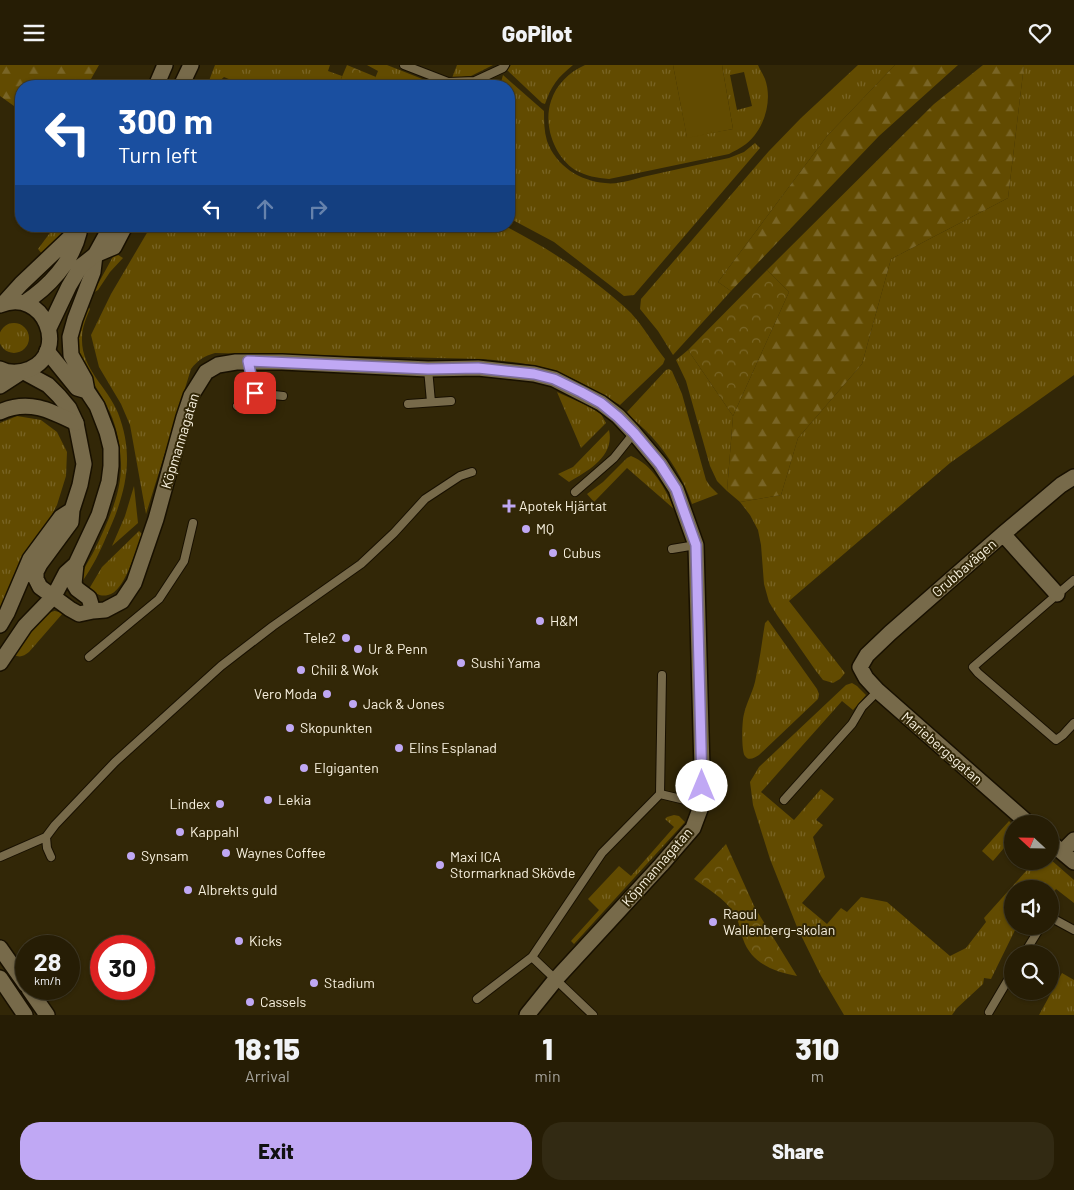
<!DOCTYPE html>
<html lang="en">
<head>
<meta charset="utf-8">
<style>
  body { margin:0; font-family:Barlow,sans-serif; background:#322a13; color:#f1f3f6; height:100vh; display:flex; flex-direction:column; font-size:19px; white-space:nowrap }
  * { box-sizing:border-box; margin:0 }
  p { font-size:16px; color:#a4a29a }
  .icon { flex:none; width:28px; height:28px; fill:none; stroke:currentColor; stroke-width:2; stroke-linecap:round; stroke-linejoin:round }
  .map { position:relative; height:950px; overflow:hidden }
  .drawer { display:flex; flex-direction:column; background:#261d05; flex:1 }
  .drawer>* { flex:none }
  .hud { position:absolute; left:15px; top:15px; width:500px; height:152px; border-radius:20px; box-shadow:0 1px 4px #0004,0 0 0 1px #423b27; background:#1a4fa0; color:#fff; overflow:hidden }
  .needle { width:32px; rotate:292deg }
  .controls { position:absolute; left:1004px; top:750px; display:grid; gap:10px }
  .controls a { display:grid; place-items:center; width:55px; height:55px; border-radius:50%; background:#261d05; box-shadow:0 1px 4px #0004,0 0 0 1px #423b27; font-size:25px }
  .speed { position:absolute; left:15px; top:870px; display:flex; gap:10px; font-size:25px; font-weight:700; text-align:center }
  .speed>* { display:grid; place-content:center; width:65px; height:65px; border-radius:50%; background:#261d05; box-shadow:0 1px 4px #0004,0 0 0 1px #423b27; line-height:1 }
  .speed small { font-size:12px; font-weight:400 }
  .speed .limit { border:8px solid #d22; background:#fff; color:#111 }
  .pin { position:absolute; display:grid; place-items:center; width:42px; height:42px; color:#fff; margin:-21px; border-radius:10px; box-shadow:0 2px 8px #0006 }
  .me { position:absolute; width:55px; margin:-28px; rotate:0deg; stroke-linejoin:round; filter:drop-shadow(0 0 4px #0008) }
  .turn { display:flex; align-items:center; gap:18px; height:105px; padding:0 20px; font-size:22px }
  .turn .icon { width:65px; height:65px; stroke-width:2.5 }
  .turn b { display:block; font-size:35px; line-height:42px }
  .lanes { display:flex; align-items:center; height:48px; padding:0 20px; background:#0003; justify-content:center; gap:25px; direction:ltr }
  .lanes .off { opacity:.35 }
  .eta { display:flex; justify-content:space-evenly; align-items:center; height:85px; text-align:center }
  .eta b { font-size:30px; font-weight:800; line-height:35px }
  .primary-button { display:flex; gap:10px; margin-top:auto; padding:10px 20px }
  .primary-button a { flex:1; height:58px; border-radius:20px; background:#c0a8f4; color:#111; font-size:20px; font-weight:800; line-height:58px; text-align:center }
  .primary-button a+a { background:#322a13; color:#f1f3f6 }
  header { display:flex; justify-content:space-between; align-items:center; height:65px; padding:0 20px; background:#261d05; font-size:22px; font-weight:800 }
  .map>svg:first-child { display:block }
  .grass { fill:url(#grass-tufts); fill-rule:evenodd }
  .forest { fill:url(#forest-firs) }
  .park { fill:url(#park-crowns) }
  .pitch { fill:#624b01 }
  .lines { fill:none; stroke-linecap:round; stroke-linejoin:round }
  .service-casing { stroke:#181000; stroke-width:10 }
  .minor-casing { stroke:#181000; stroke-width:18 }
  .tertiary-casing { stroke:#181000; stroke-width:18 }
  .service { stroke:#776a4a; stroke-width:8 }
  .minor { stroke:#776a4a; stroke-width:15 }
  .tertiary { stroke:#776a4a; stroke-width:15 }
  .route-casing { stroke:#7d6d9f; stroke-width:12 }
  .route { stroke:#c0a8f4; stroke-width:9 }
  .poi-dot { fill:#c0a8f4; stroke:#322707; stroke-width:2 }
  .labels { text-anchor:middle; stroke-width:4; stroke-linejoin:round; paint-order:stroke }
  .street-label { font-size:14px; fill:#f8f1df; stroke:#322707 }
  .poi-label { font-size:14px; fill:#f8f1df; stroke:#322707; text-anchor:start }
</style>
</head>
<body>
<header><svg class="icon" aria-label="menu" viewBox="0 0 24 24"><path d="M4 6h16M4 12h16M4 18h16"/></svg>GoPilot<svg class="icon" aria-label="heart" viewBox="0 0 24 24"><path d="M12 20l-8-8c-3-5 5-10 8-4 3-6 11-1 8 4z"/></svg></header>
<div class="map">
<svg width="1074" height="950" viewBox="0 0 1074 950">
  <defs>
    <pattern id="grass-tufts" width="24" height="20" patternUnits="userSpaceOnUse" patternTransform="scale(1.25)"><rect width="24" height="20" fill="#624b01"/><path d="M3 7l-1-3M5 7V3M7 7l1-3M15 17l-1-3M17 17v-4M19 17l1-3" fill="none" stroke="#796526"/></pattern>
    <pattern id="forest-firs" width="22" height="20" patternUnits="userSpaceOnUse" patternTransform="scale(1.25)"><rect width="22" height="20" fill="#624b01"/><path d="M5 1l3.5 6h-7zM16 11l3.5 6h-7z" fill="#796526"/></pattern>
    <pattern id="park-crowns" width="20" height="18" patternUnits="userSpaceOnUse" patternTransform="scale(1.25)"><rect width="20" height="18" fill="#624b01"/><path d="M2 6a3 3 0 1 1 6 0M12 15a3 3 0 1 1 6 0" fill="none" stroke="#796526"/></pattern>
  </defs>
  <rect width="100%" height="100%" fill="#322707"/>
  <path class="grass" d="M215,0h115l-2,6 14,5 -4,10h-106l-4,-5 7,3 1,-2 -12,-5 -10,9h-7z
    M367,0h20l53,21h-68l6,-15z
    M457,0h36l-22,11 -19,2z
    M511,0h62c-15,12 -22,21 -28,39l-3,-1 -35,-33z
    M585,0h88l14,72 46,-8 -11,-64h36c2,5 5,9 7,14 8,22 -1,51 -19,65 -5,4 -12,7 -17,10l-120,25c-12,-1 -23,-3 -34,-9 -21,-14 -32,-45 -24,-69 5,-16 18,-29 34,-36zM744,7l8,34 -15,4 -7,-35z
    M858,0h37l-68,71 -109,146 13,9 -58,64 -15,-24 -18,-22 1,-10 128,-148 32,-33z
    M1024,0h50v310l-124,88 -161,138 56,72 -5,6 -7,4 -10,-3 -7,-9 -39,-56 -8,-13 -5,-18 -3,-39 -3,-15 -8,-15 -10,-13 41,-7 17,-57 64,-74 29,-105 117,-61z
    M503,10l41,36c0,10 0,20 3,30 9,25 33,40 58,42 13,2 29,-4 42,-7 27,-6 54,-12 82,-18l15,-6 11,-9 5,5 -126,147 -10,1 -70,-54 -45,-24v-132h-9z
    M55,161h15l-6,9 -21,20 -5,-6z
    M151,161h354c36,19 66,37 97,62 10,8 20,16 29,25 13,14 22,31 34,46l-2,5 -43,41c-23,-13 -45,-28 -71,-36 -21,-6 -44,-8 -66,-10l-268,-6c-11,3 -17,7 -24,16l-45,145 -16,-89 -9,-21 -22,-37 -8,-32 20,-41z
    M115,188l8,5 -13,14 -12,18 -5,3z
    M88,241l2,3c-4,9 -8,19 -8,29 -1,31 25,48 36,75 17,44 8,80 -11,122 -7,17 -14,31 -25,47 -1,-12 7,-21 12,-31 13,-27 28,-58 27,-88 -1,-21 -5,-40 -15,-59 -5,-10 -12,-19 -18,-29 -15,-22 -10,-46 0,-69z
    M-1 273a15 15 0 1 1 30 0a15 15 0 1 1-30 0Z
    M688,285l45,66 -6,75 -10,-10 -7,-15 -24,-85 -10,-21z
    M669,304l3,2 10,23 24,86 4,6 8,8 -26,10c-8,-24 -23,-48 -40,-67 -8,-9 -18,-16 -25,-25l39,-42z
    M557,327l29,13 15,9 5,9 -25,25z
    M17,351l24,4 16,12 10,20 -1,24 -9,29 -57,107v-189z
    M609,365c6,26 -21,41 -40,52l-11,-8 15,-7z
    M631,391c21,8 35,33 43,53l-47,-41 -33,34 -7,-8 16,-12 24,-24z
    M134,421l4,37 -26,23 13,-30z
    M139,466l3,3c-6,15 -17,58 -34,61 -8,2 -13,-2 -19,-6l13,-22z
    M55,546l8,2 -34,39c-5,4 -9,6 -15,3 9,-14 23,-42 41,-44z
    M768,555l49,69 2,5 -1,5 -59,56c-4,2 -10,7 -14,1 -4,-5 -3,-36 -1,-42 3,-13 10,-24 12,-37 4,-18 6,-36 9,-54z
    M852,618l5,3 9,9 -13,15 -11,-9 -81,91 33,28 27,-31 13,10 -18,21 7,5 -10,12 12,40 -23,26 25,21 14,-16 6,4 14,-15 26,5 63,54 16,-8 20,-26 -2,-4 43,-48 -8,-9h31v-2l24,21v23l-18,-14 -6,7v-7h-38v37h5l-26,53 -7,-1 -1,6 -26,24 -5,7h-108l-23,-39 -24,-49 -27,-68 -17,-54 -3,-23 9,-15 87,-82z
    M674,750l5,1 6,6 -111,122 -3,-3 28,-31 -11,-11 31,-33 12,10 43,-49 -9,-8 2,-2z
    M1009,756l3,3v32l-8,-8 -11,13 -11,-10z
    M1062,908l12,7v35h-35z"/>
  <path class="forest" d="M0,0h99l-12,21h-66v25l-21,-15z
    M895,0h63l-79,71 -148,155 -13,-9 109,-146z
    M983,0h41l-16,133 -117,61 -29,105 -64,74 -17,57 -41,7 -13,-11 6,-75 56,-124 -22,-22 167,-166z"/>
  <path class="park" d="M347,0l29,12 -4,9h-34z
    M767,205l22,22 -56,124 -45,-66z
    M726,779l29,64 42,68c-23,-4 -46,-13 -54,-37 -3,-9 -4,-18 -9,-26 -10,-15 -26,-24 -40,-34z"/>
  <path class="pitch" d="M673,0h49l11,64 -46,9z"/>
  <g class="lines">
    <g class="service-casing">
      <path id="service" d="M404,0l44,17 27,-1 28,-13 2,-3
        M248,296l7,32
        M428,304l3,33
        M408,339l43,-3
        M237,341l18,-13 28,3
        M575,427l39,-34 20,-25
        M672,484l24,-4
        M1074,515l-101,87 5,6 78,67 7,-5 11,-12
        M89,592l70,-58 25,-38 9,-38
        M660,729l42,10
        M784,735l68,-76 10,-17 16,-16
        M0,792l46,-20
        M51,792l-4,-9 -1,-11 9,-12 60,-63 106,-96 52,-40 88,-62 33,-31 31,-34 35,-23 12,-4
        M1050,852l24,13
        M1024,889l17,-28
        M477,934l55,-42
        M989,947l23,-39
        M593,950l-61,-58 70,-104 58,-59 2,-119"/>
    </g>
    <g class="minor-casing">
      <path id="minor" d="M47,286l30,37 10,3
        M72,445l-1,12 -31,42 -4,8v7l4,8 30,22 9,5 14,-3 12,-1 17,-9 12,-18 22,-64 28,-102 7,-21 15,-24 12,-7 18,-3h46l146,7 50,-1 56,6 20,5 47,24 17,13 16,17 26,31 16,25 20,56 6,224v35l-9,24 -32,37 -105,114 -29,36
        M1003,469l54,60
        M76,499l-2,20 3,5 12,9 4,13
        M0,560l7,-12 23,-54 31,-42 11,-7 8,-25 4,-21 -8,-41 -7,-15 -10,-12 -11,-11 -24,-13
        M0,598l25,-37 29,-30 12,-23 10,-9 23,-49 10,-33 2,-16v-18l-4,-16 -10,-26 -10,-15 -2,-11 -14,-25 -1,-18 5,-18 18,-47 2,-17
        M1029,759l-151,-133 -12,-13 -6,-11 7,-12 23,-22 113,-99 58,-49 13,-8
        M1050,777l24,20
        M1062,787l12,-12
        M0,883l26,37
        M0,913l25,37
        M29,924l18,26"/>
    </g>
    <g class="tertiary-casing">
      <path id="tertiary" d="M156,21l9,-21
        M181,21l10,-21
        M95,190l16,-29
        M24,238c25,-16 48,-41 55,-70
        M3,239l18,-20 61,-58
        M0,240c45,-18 69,47 30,64 -10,4 -20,5 -30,0
        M49,263l20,-42 12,-20 14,-11 19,-8 11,-21
        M0,321l20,-13
        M0,347c28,-13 50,-2 76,11"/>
    </g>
    <use href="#service" class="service"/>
    <use href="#minor" class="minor"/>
    <use href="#tertiary" class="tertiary"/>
  </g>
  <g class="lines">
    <g class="route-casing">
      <path id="route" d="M255,328l-7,-32 180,8 50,-1 56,6 20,5 27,13 20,11 17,14 16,16 26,31 16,25 20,56 6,241"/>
    </g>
    <use href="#route" class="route"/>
  </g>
  <g class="poi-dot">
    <path d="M506.5 433.5h5v5h5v5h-5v5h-5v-5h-5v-5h5z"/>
    <circle cx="526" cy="464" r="5"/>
    <circle cx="553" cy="488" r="5"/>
    <circle cx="540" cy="556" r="5"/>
    <circle cx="346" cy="573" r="5"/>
    <circle cx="358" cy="584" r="5"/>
    <circle cx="461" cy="598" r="5"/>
    <circle cx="301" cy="605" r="5"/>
    <circle cx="327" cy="629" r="5"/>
    <circle cx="353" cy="639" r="5"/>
    <circle cx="290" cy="663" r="5"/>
    <circle cx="399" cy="683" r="5"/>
    <circle cx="304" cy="703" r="5"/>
    <circle cx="268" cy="735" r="5"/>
    <circle cx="220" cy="739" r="5"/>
    <circle cx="180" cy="767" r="5"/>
    <circle cx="226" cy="788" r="5"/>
    <circle cx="131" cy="791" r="5"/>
    <circle cx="440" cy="800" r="5"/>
    <circle cx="188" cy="825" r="5"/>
    <circle cx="713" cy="857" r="5"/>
    <circle cx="239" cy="876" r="5"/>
    <circle cx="314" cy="918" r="5"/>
    <circle cx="250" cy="937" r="5"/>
  </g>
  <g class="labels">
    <g class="street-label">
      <text transform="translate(180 376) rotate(-73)" y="5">Köpmannagatan</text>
      <text transform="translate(964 503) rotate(-41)" y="5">Grubbavägen</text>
      <text transform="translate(942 683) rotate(41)" y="5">Mariebergsgatan</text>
      <text transform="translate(657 802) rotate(-49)" y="5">Köpmannagatan</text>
    </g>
    <g class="poi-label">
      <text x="519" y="446">Apotek Hjärtat</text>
      <text x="536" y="469">MQ</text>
      <text x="563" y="493">Cubus</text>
      <text x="550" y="561">H&amp;M</text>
      <text x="336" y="578" text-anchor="end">Tele2</text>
      <text x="368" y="589">Ur &amp; Penn</text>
      <text x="471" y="603">Sushi Yama</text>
      <text x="311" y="610">Chili &amp; Wok</text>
      <text x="317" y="634" text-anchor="end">Vero Moda</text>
      <text x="363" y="644">Jack &amp; Jones</text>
      <text x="300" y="668">Skopunkten</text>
      <text x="409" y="688">Elins Esplanad</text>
      <text x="314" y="708">Elgiganten</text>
      <text x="278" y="740">Lekia</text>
      <text x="210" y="744" text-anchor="end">Lindex</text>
      <text x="190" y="772">Kappahl</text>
      <text x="236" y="793">Waynes Coffee</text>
      <text x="141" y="796">Synsam</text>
      <text x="450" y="797">Maxi ICA<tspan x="450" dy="16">Stormarknad Skövde</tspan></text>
      <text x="198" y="830">Albrekts guld</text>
      <text x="723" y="854">Raoul<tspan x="723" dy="16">Wallenberg-skolan</tspan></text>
      <text x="249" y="881">Kicks</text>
      <text x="324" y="923">Stadium</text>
      <text x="260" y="942">Cassels</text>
    </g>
  </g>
</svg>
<div class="controls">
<a><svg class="needle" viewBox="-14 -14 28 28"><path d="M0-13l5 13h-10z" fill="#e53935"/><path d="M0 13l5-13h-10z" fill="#a4a29a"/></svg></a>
<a><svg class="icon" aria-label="sound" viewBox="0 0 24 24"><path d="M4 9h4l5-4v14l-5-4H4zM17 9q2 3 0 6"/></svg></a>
<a><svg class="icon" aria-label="search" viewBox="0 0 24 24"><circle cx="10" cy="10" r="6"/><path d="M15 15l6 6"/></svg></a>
</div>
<div class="speed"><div>28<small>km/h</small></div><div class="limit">30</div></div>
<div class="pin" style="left:255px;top:328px;background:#d93025"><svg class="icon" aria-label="arrive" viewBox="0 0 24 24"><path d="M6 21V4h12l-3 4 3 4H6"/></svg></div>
<svg class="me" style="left:702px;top:721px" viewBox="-20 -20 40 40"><circle r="19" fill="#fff"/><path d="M0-13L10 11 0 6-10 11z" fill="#c0a8f4"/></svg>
<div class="hud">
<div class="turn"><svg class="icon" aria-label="left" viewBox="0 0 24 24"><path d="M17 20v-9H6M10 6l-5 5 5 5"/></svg><div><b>300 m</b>Turn left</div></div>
<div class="lanes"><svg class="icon" aria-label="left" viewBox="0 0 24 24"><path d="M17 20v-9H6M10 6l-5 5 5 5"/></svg><svg class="icon off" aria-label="ahead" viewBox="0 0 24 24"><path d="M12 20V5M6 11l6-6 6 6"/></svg><svg class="icon off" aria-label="right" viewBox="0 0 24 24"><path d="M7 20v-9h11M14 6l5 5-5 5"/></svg></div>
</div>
</div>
<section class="drawer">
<div class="eta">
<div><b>18:15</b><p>Arrival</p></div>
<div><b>1</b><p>min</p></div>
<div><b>310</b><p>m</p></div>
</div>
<div class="primary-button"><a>Exit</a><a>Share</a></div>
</section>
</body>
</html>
